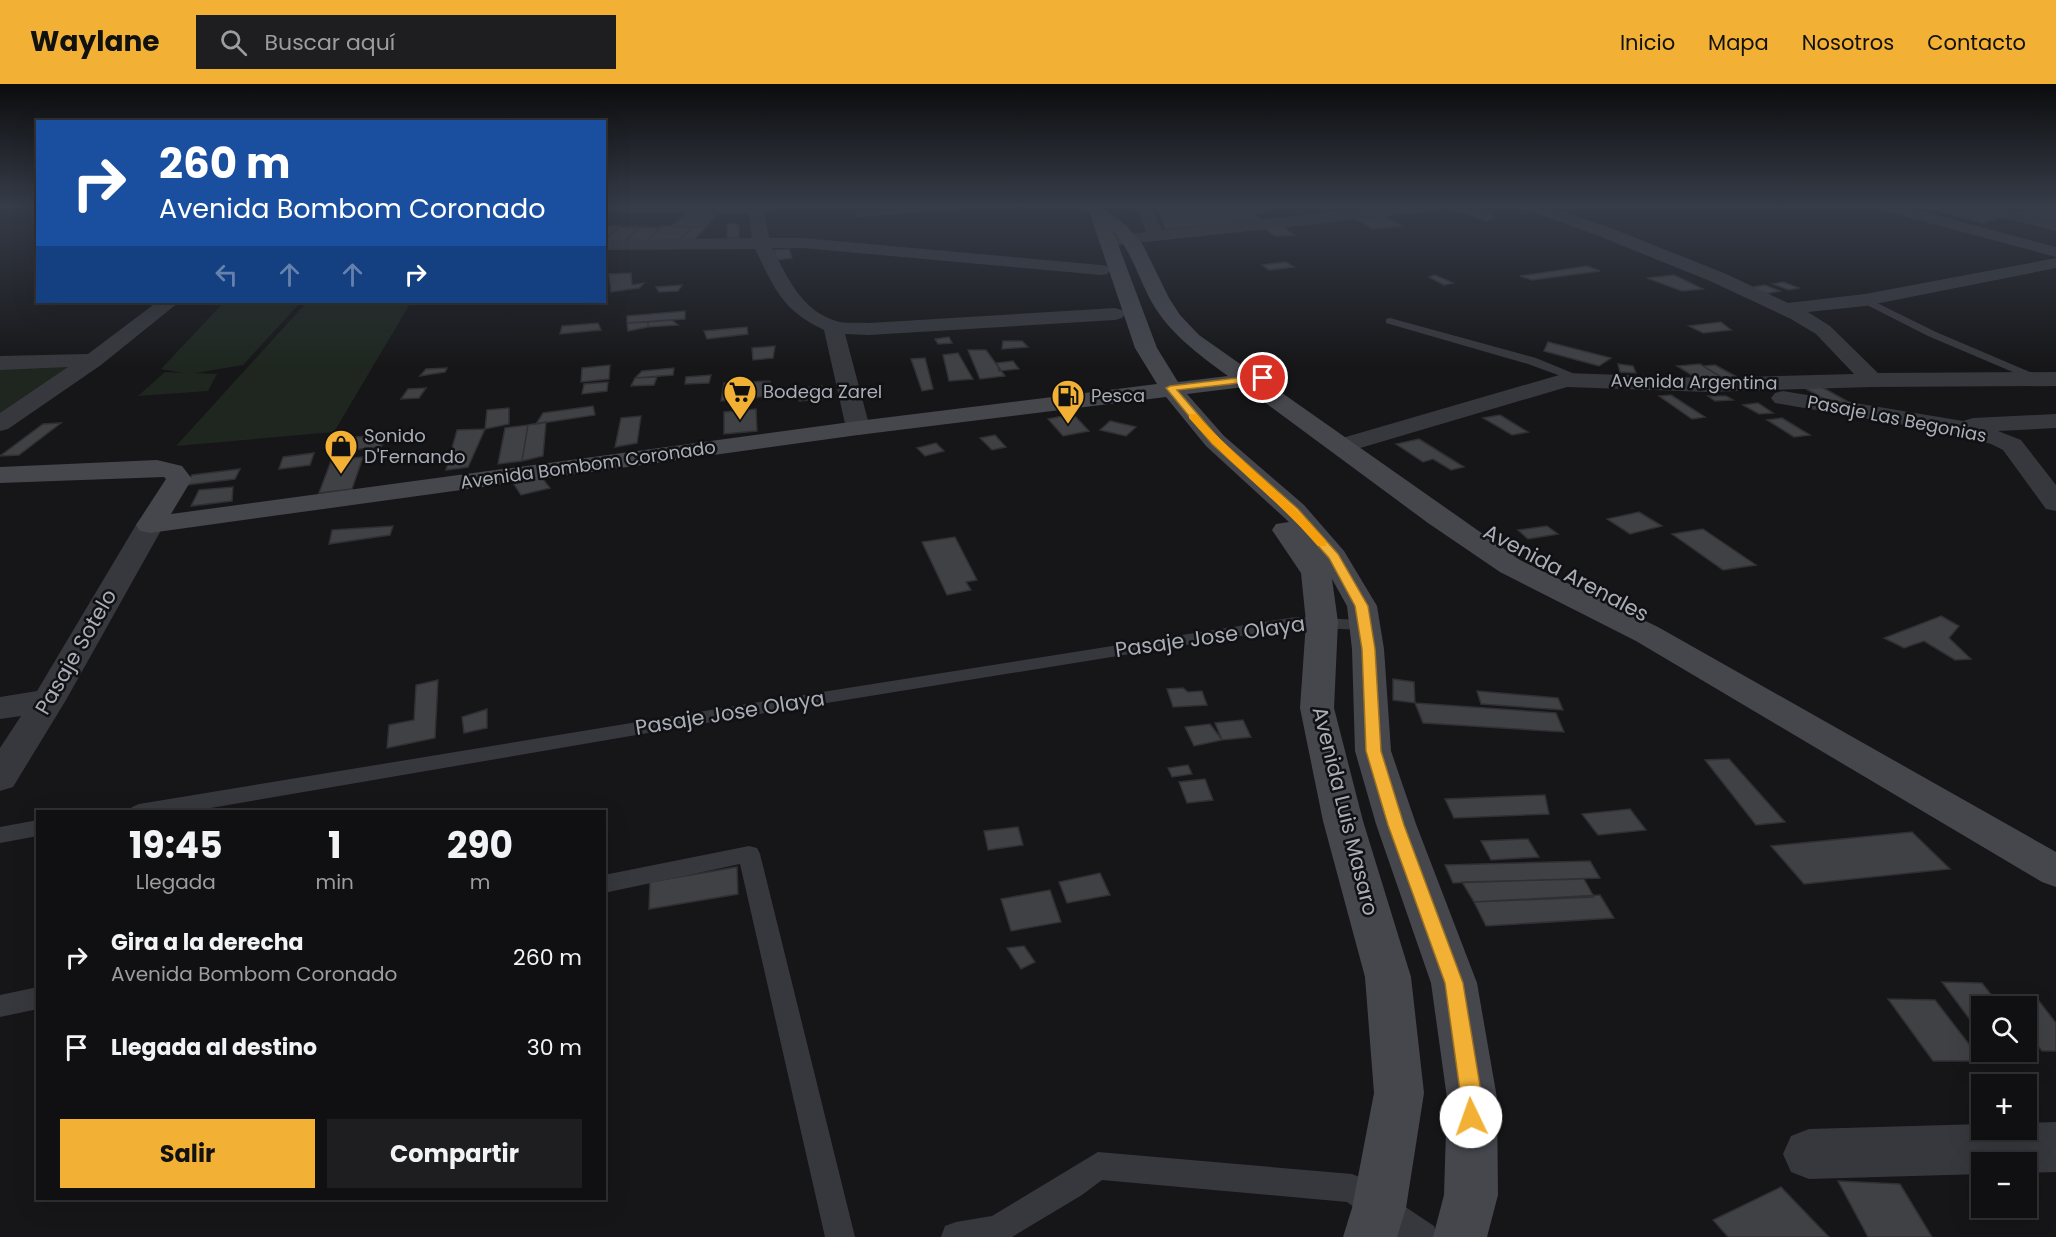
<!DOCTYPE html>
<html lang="es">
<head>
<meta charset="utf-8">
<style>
  body { margin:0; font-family:Poppins,sans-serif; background:#1e1e20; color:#f1f3f6; height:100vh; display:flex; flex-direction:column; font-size:22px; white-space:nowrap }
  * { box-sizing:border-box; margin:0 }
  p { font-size:20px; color:#9c9d9f }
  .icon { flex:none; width:33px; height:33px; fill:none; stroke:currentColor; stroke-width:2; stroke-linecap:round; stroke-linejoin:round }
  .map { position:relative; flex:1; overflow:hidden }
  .side { position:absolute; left:36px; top:726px; width:570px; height:390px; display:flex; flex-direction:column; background:#101012; border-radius:0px; box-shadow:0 6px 24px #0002,0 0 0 2px #303032 }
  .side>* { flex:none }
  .hud { position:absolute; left:36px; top:36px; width:570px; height:183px; border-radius:0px; box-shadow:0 6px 24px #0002,0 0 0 2px #303032; background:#1a4fa0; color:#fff; overflow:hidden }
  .buttons { position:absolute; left:1971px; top:912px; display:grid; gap:12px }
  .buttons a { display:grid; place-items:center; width:66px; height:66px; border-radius:0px; background:#101012; box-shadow:0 6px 24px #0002,0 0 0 2px #303032; font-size:30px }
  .pin { position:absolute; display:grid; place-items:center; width:51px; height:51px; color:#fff; margin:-26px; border:3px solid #fff; border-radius:50%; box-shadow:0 2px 6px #0007 }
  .me { position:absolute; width:66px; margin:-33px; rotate:357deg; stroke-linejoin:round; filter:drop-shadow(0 0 4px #0008) }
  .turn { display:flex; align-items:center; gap:21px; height:126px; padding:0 24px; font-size:27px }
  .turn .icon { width:78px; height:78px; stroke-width:2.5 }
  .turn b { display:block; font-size:42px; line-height:51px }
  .lanes { display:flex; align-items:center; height:57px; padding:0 24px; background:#0003; justify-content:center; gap:30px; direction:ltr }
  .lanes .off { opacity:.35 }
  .eta { display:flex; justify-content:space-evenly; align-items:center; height:102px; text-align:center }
  .eta b { font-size:36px; font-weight:700; line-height:42px }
  .cta { display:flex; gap:12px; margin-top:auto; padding:12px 24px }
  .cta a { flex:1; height:69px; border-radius:0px; background:#f2b134; color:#111; font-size:24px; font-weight:700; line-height:69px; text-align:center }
  .cta a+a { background:#1e1e20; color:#f1f3f6 }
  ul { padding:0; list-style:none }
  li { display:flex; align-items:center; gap:18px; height:90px; padding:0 24px }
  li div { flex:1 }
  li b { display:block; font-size:22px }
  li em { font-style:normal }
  header { display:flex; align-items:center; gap:36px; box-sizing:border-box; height:84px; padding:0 30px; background:#f2b134; color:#111 }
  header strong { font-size:28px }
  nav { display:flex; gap:33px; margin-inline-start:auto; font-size:21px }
  .search { width:420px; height:54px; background:#1e1e20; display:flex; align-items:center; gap:15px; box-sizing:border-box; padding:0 21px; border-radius:0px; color:#9c9d9f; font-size:22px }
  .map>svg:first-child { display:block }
  .green { fill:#1e261f }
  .building { fill:#404145; stroke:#303034; stroke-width:1.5 }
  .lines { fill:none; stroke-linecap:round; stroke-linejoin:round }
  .lane { fill:#37383d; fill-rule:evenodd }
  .street { fill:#37383d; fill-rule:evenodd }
  .secondary { fill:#45474d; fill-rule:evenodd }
  .route { fill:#f2b134; stroke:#9d7322; stroke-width:1.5 }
  .slow { fill:#f59e0b }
  .labels { text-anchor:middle; stroke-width:5; stroke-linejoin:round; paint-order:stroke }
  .far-street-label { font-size:18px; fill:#a8adb8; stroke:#111113 }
  .far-poi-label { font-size:18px; fill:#a8adb8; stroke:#111113; text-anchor:start }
  .street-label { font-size:21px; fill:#a8adb8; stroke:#111113 }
</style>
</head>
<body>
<header>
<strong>Waylane</strong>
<div class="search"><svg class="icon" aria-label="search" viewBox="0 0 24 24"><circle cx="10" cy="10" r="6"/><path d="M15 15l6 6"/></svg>Buscar aquí</div>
<nav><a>Inicio</a><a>Mapa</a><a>Nosotros</a><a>Contacto</a></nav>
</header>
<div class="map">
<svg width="2056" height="1153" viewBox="0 0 2056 1153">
  <rect width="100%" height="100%" fill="#161618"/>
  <path class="green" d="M224,218h77l-58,63 -48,8 22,1 -9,17 -70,5 27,-24 18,1 -22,-4z
    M307,218h104l-77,130 -158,14z
    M82,278l-82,56v-53z"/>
  <path class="building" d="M1156,122h102l10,6 -15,2 10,6 -98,9z
    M1924,122h34l46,11 -21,6 -63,-16z
    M2042,122h14v16l-38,-9z
    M688,127l32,1 -14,15 -34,-1z
    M1380,130l22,12 -29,3 -21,-12z
    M727,139l12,1v14l-12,-1z
    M1279,140l15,11 -19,1 -15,-11z
    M604,142h16l-16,14z
    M662,142l31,1 -16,15h-31z
    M619,143h21l-15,14h-21z
    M640,143l20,1 -14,14 -21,-1z
    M693,143h13l-15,16 -14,-1z
    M789,165l3,9 -15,2 -3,-10z
    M1286,178l8,5 -25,3 -7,-5z
    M1587,182l13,5 -68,9 -12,-4z
    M631,189l1,12 12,-2 -5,5 -28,4 -2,-18z
    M1435,191l18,8 -9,2 -15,-8z
    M1674,191l29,14 -21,2 -35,-13z
    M1783,198l16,6 -10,2 -16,-6z
    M682,201l-4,6 -19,1 -3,-5z
    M1765,201l15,6 -21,4 -12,-7z
    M685,227v8l-58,4v-7z
    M672,236l6,5 -30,2v-5z
    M648,238v5l-20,4 -1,-8z
    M1721,238l10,8 -28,3 -14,-7z
    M598,239l3,7 -41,4 2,-8z
    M747,243l1,7 -41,5 -3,-8z
    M949,253l3,6 -14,1 -3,-5z
    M1003,257h19l6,6 -26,2z
    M1548,258l63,16 -12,8 -55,-15z
    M775,262l-2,12 -20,2 -1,-12z
    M968,266h18l19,26 -25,3z
    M958,269l15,26 -24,2 -6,-26z
    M925,274l8,31 -11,2 -11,-32z
    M1013,277l6,8 -20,2 -2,-8z
    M1618,280l15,2 3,7 -16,-1z
    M1700,280l21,13 -23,2 -21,-13z
    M610,281l-1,14 -28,3 1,-14z
    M1715,281l22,12h-16l-18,-11z
    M447,284l-2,4 -25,4 6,-7z
    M674,284l-1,7 -38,3 7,-7z
    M711,291l-2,8 -24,1 1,-7z
    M657,293l-3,8 -23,1 4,-8z
    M770,297v15l-49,5 3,-18z
    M608,298l-1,9 -25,3 2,-10z
    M822,302l3,13 -26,2 2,-13z
    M1820,302l39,22 -35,-9 -21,-12z
    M426,304l-7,10 -18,1 7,-10z
    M1671,311l34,22 -13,2 -33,-23z
    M1708,312h18l7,4 -18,1z
    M1758,319l15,10 -14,1 -16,-9z
    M593,322l2,9 -59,9 7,-11z
    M509,324v16l-24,5 2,-19z
    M756,325l1,22 -33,3v-22z
    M1073,330l16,17 -26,5 -15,-17z
    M1500,331l28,17 -16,3 -29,-17z
    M641,332l-4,27 -22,4 6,-29z
    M1782,334l28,17 -16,2 -27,-17z
    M1110,337l26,6 -10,9 -26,-6z
    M546,338l-3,34 -21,5 6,-36z
    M61,339l-42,32 -19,1 43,-32z
    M528,341l-6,36 -24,3 7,-36z
    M485,345l-17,38 -22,3 11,-40z
    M387,350l-6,13 -42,4 7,-13z
    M995,351l11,12 -14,3 -12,-12z
    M1419,355l45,28 -13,3 -18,-11 -10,3 -27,-18z
    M936,359l8,8 -19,5 -8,-8z
    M314,369l-4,12 -31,4 4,-12z
    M363,373l-11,32 -33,4 12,-32z
    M240,385l-5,10 -49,6 6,-10z
    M539,390l11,14 -29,7 -8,-12z
    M233,403l-1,14 -41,5 8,-16z
    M1639,428l23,14 -32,8 -23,-15z
    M393,442l-3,9 -61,9 3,-14z
    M1547,442l11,8 -30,5 -10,-9z
    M1703,445l53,36 -33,5 -51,-36z
    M955,453l22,43 -11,2 5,8 -24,5 -25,-53z
    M1941,532l18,10 -10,12 22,21 -16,1 -31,-19 -20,7 -20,-10z
    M1393,595l21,3 1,21 -22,-3z
    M438,596l-3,58 -48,10 2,-23 25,-5 2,-35z
    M1183,604l5,4 14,-1 5,14 -34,2 -6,-18z
    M1477,607l81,7 5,12 -82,-6z
    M1415,619l141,10 8,19 -141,-9z
    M487,625v19l-23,5 -2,-16z
    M1243,636l8,17 -29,3 -7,-17z
    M1210,640l12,16 -28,6 -9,-19z
    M1729,675l56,63 -29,3 -51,-65z
    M1188,681l4,9 -20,3 -4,-9z
    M1205,695l8,21 -26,3 -8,-21z
    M1545,711l4,19 -95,4 -9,-19z
    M1630,725l16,21 -48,5 -16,-21z
    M1018,743l5,18 -35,5 -4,-19z
    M1912,748l38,37 -146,15 -33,-38z
    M1528,755l11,18 -48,3 -10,-19z
    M1590,777l10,17 -147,5 -8,-18z
    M737,783l1,27 -89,15 1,-27z
    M1100,789l10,22 -43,8 -8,-21z
    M1584,795l10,18 -120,5 -12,-20z
    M1050,806l11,32 -50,9 -10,-32z
    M1600,811l14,23 -128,8 -12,-24z
    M1024,862l11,16 -14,7 -14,-21z
    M1942,898l40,1 18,23h-18v30z
    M1888,915l47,1 47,61h-49z
    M2002,916l37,1 17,22v28h-14l-16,-20v-25h-19z
    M2026,958l12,15 -43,-1 -3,-4h34z
    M1838,1097l62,3 32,53h-64z
    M1781,1103l48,50h-101l-15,-17z"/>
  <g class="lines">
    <path class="lane" d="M927,122h41l-4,3 -105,8 -4,-3 4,-3z
      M1865,213l71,35 113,48 -2,3h-8l-111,-47 -67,-34 -1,-2z
      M1390,234l146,40 51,21 -2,3h-8l-49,-18 -142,-41v-4z
      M1296,533l68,3 6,1 3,4 -3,4 -6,1 -68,-3 -549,89 -560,96h-58l3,-5 7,-3 608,-100z
      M38,736v16l-38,7v-16z
      M749,762l8,2 3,6 95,383h-30l-85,-373 -136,29v-18z
      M38,903v22l-38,8v-22z
      M1098,1068l254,22 10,4 72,48 4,11h-41l-50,-35 -245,-22 -20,15 -70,42h-71l4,-11 11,-4 36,-6z"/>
    <path class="street" d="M604,122h174l-2,3 -12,3 5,26h34l298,27 6,1 3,4 -3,4 -6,1 -298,-27h-31c16,30 29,62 64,73 10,3 23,1 33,2l246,-15 7,2 3,4 -3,4 -7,2 -246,15 -24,-1 25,94 -3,5 -9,2 -9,-2 -3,-5 -22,-98c-43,-21 -49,-41 -69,-81l-151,1v-10l148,-2 -3,-24 -145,-2z
      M1131,122l21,1 10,23 226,-24h55l-8,5 -327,35 -6,-1 -3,-4 3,-4 44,-5 -7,-19z
      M1448,122c15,0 37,-1 47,11l-8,5 -37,-13z
      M1522,122h24l62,21 116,46 64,30 77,-9 191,-36v10l-191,38 -57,6 22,14 48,47 178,-1v14l-184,1 -164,5 -141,-5 -217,64 -9,2 -9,-2 -3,-5 3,-5 234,-68 142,5 146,-4 -38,-40 -25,-15 -81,-38 -114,-46 -72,-26z
      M1875,122h27l154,41v10l-179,-48z
      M1966,122h28l62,15v10l-88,-22z
      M157,218h22l-78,63 -93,64 -8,2v-18l68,-46 -68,3v-14l88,-2z
      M1783,307l180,30 10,-3 83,-4v14l-58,3 23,9 35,45v26l-10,-2 -43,-59 -12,-6 -40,-11 -176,-30 -4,-5 4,-5z
      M150,433l10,2 4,6 -98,175 -53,87 -13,4v-43l21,-32 -21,3v-22l37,-6 99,-166 4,-6z
      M2056,1038v50l-30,1v-11h-44v12l-173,5 -18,-7 -8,-18 8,-18 18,-7 173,-5v6h44v-7z"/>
    <path class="secondary" d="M1082,122h18l26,19 17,20 26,53 11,17 19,20 54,38h18l3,5 -6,5 252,177 138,67 398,225v35l-14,-5 -406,-241 -136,-69 -72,-49 -184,-136 -57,7 37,42 80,69 40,46 33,55 7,43 7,102 25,73 61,159 20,115 1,97 -11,42h-54l11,-42 3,-97 -16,-115 -55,-159 -21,-73 -3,-102 -5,-43 -15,-27 6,43 -4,86 29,113 48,156 13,116 -18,115 -9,29h-54l9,-29 22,-115 -9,-116 -42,-156 -23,-113 6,-86 -5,-49 -29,-43 4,-6 13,-2 -83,-76 -40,-49 -308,38 -708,98 -10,-2 -4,-6 30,-46 -2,-2 -164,6v-16l157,-7 25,6 10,13 -21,35 687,-93 299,-37 -22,-36 -45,-134zM1113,147c18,19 24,43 36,66 18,35 48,56 79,79l-50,6 -21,-34z"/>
  </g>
  <linearGradient id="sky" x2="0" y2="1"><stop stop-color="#0c0c0d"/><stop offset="0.43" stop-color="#363c48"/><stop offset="1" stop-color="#363c48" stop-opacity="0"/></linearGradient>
  <rect width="2056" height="284" fill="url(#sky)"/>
  <path class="route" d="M1263,291l3,1v4l-89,10 42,49 79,70 40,45 30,52 7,43 6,102 23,74 59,158 19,115v19l-3,7 -8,3 -7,-3 -3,-7v-19l-16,-115 -57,-158 -22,-74 -4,-102 -7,-43 -26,-48 -39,-44 -78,-70 -46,-56 4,-2z"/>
  <path class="slow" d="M1189,330h7c41,45 90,82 130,127v5h-8c-40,-46 -89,-82 -129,-128z"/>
  <defs>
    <g id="supermarket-pin" transform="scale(1.725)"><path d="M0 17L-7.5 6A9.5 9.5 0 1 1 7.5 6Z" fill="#f2b134" stroke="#111113"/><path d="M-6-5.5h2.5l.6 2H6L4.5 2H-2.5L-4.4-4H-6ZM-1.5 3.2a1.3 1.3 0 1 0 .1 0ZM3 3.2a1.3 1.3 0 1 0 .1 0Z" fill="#111"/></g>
    <g id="fuel-pin" transform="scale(1.725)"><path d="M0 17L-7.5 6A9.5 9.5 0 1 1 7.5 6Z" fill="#f2b134" stroke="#111113"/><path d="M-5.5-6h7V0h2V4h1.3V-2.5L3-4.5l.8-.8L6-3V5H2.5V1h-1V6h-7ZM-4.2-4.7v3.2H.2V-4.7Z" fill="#111"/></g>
    <g id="shop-pin" transform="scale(1.725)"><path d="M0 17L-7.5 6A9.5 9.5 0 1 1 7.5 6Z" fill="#f2b134" stroke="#111113"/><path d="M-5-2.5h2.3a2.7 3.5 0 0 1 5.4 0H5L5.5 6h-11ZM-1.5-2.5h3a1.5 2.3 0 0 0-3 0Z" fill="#111"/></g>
  </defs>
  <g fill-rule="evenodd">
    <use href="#supermarket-pin" x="740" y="308"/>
    <use href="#fuel-pin" x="1068" y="312"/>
    <use href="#shop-pin" x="341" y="362"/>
  </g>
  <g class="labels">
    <g class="far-street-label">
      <text transform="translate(1694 298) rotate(1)" y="6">Avenida Argentina</text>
      <text transform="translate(1897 335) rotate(11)" y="6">Pasaje Las Begonias</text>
      <text transform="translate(588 381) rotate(-8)" y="6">Avenida Bombom Coronado</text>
    </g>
    <g class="far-poi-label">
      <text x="763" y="314">Bodega Zarel</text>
      <text x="1091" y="318">Pesca</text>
      <text x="364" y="358">Sonido<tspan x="364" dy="21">D'Fernando</tspan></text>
    </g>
    <g class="street-label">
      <text transform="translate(1566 489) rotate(28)" y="7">Avenida Arenales</text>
      <text transform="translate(1210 553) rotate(-8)" y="7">Pasaje Jose Olaya</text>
      <text transform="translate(76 568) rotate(-60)" y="7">Pasaje Sotelo</text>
      <text transform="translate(730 629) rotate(-9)" y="7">Pasaje Jose Olaya</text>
      <text transform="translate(1345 727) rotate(76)" y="7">Avenida Luis Masaro</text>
    </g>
  </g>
</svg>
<div class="buttons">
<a><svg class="icon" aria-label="search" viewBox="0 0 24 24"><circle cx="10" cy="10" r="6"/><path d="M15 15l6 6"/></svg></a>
<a>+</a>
<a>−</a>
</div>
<div class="pin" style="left:1263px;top:294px;background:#d93025"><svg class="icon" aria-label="arrive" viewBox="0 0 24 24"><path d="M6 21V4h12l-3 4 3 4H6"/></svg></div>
<svg class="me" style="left:1471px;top:1033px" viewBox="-20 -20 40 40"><circle r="19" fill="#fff"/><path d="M0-13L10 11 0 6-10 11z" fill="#f2b134"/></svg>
<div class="hud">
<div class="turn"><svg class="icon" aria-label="right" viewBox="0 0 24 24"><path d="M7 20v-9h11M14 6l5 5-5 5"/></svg><div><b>260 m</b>Avenida Bombom Coronado</div></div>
<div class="lanes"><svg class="icon off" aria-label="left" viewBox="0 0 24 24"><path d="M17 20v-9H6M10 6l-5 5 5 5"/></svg><svg class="icon off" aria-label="ahead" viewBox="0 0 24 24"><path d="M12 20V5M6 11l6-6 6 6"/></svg><svg class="icon off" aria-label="ahead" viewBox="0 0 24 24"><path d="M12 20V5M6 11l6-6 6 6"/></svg><svg class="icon" aria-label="right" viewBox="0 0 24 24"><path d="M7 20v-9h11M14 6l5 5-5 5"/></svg></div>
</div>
<section class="side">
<div class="eta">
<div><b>19:45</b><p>Llegada</p></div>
<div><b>1</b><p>min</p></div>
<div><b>290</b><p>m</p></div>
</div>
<ul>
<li><svg class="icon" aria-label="right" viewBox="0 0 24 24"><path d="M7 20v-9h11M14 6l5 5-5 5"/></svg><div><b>Gira a la derecha</b><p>Avenida Bombom Coronado</p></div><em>260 m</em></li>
<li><svg class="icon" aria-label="arrive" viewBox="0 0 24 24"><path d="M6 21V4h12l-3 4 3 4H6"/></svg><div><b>Llegada al destino</b></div><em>30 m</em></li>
</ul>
<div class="cta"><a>Salir</a><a>Compartir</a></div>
</section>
</div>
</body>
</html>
